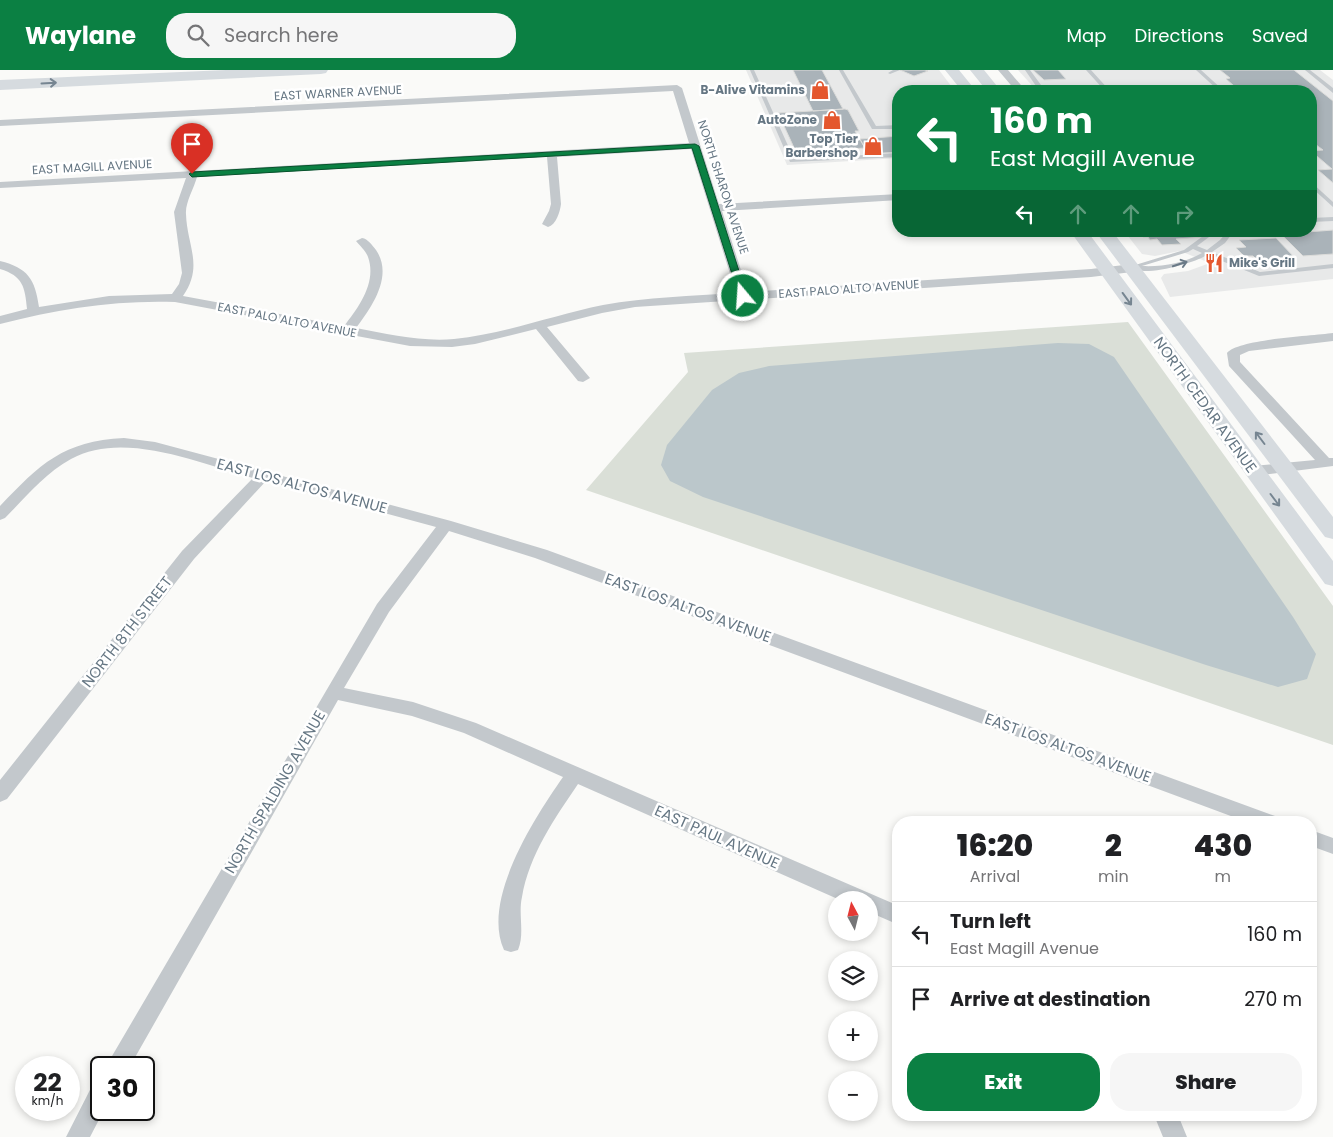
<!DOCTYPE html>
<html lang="en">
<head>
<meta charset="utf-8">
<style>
  body { margin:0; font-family:Poppins,sans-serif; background:#f6f6f6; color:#202124; height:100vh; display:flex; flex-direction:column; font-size:19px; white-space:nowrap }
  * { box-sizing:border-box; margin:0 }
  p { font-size:16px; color:#757577 }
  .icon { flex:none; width:28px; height:28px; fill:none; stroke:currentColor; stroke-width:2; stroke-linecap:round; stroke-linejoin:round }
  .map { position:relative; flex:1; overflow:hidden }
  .panel { position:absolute; left:892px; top:746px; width:425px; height:305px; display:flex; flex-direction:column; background:#fff; border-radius:20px; box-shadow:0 2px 8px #0003 }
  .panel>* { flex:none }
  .hud { position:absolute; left:892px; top:15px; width:425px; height:152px; border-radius:20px; box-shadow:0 2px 8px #0003; background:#0b8043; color:#fff; overflow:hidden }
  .needle { width:32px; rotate:353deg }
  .tools { position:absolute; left:828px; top:821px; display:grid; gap:10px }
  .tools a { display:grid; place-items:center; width:50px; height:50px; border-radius:50%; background:#fff; box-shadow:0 2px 8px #0003; font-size:25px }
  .speed { position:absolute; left:15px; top:986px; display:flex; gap:10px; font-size:25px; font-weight:700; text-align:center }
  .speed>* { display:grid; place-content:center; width:65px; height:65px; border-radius:50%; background:#fff; box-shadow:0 2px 8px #0003; line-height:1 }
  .speed small { font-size:12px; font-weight:400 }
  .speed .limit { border:2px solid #111; border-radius:8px; background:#fff; color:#111 }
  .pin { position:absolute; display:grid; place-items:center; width:42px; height:42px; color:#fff; margin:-51px -21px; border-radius:50% 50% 50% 0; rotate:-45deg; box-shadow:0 0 5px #0007 }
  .pin .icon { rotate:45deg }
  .me { position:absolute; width:55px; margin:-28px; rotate:342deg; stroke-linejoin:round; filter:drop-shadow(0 0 4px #0008) }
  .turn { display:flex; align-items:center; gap:18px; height:105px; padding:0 15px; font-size:22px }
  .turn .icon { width:65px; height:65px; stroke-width:2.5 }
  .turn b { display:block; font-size:35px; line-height:42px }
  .lanes { display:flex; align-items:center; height:48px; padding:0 15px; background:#0003; justify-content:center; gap:25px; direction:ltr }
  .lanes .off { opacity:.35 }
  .eta { display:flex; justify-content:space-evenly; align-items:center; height:85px; text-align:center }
  .eta b { font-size:30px; font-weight:800; line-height:35px }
  .cta { display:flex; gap:10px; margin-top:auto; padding:10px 15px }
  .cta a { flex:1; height:58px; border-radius:20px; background:#0b8043; color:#fff; font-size:20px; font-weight:800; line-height:58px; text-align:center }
  .cta a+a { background:#f6f6f6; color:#202124 }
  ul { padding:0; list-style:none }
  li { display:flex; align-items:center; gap:15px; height:65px; padding:0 15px; border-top:1px solid #e0e0e0 }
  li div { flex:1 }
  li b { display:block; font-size:19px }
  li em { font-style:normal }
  header { display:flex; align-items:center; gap:30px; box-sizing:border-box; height:70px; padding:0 25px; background:#0b8043; color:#fff }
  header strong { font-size:24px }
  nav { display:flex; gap:28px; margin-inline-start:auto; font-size:18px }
  .search { width:350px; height:45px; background:#f6f6f6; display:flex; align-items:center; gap:12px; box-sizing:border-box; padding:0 18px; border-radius:20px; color:#757577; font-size:19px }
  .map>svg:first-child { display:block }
  .built { fill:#e8e9e9 }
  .green { fill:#dadfd7 }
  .water { fill:#bbc7cb }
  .building { fill:#aab3b9; stroke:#dcdcda }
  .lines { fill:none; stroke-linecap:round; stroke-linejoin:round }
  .lane { fill:#c3c8cc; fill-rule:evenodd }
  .street { fill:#c3c8cc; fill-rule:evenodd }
  .secondary { fill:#d6dbdf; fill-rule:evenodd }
  .primary { fill:#d6dbdf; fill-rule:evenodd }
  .oneway { stroke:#768591 }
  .oneway2 { stroke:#6a7a87 }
  .route { fill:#0b8043; stroke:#07532c }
  .labels { text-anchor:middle; stroke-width:5; stroke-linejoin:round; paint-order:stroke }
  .far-poi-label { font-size:12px; font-weight:bold; fill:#657683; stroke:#fff; text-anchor:end }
  .far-street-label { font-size:12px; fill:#657683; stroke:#fff }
  .street-label { font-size:15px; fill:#657683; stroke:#fff }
</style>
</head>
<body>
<header>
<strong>Waylane</strong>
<div class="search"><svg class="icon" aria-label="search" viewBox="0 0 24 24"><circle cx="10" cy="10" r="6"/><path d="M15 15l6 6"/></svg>Search here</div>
<nav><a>Map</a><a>Directions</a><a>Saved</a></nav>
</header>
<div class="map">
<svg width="1333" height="1067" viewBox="0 0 1333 1067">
  <rect width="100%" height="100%" fill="#fafaf8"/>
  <path class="built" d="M746,0h193l16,21h-56v67l-112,7z
    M1018,0h302l13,10v199l-163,18 -9,-19 3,-4 24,-3 22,-8 -30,-12 -25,5 -13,-2 -18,-23h187v-140h-274z"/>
  <path class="green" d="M1128,252l205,284v139l-747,-255 102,-118 -4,-19z"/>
  <path class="water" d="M1058,273l31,1 25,13 179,260 23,37 -9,25 -29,8 -72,-22 -503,-168 -33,-16 -9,-16 6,-20 45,-55 27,-17 30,-7z"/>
  <path class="building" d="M793,0h29l21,39 -30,2z
    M900,0h25l3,1 -14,5z
    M1033,0h25l8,9 -22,1z
    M1220,0h74l39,31v82l-15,-13 14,-1 -21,-18 12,-1 -12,-9v-50h-71l-14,-12 4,-1z
    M845,39l3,1 11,21h-4l10,17 -69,4 -18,-39z
    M899,66v16l-31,2 -8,-15z
    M1333,160v24l-30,2 -22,-22z
    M1137,161h67l2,2 -5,1 2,3 -27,2 5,5 -19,1 -5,-6 -7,1 -2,-3h-5z
    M1276,168l19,20 -37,3 -5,-5h-9l-8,-8 10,-1 -7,-7z"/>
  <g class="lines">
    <path class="lane" d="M750,0h4l40,89 105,-6v4l-109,5z
      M839,0h4l33,56 23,-1v4h-27z
      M893,0h7l-10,4 -2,-1z
      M1025,0h5l11,15 -1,1h-4z
      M1086,0h5l19,21h-5z
      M1196,0h5l23,21h-5z
      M1305,0h5l23,18v5z
      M1311,112l22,20v5l-22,-20z
      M1333,147v4l-22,1v-4z
      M1210,161h7l-20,15 10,4 13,-10 8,-9h6l-9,12 -13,9 48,20 73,-8v4l-74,8 -52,-21c-15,9 -62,22 -78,13l3,-2 52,-16zM1193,179l9,4c-18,10 -39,14 -60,13l46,-14z"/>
    <path class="street" d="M998,0h10l18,21h-10z
      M677,15l5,3 37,116 180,-10v6l-177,11 26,81 343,-23 41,-5 6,4 -6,4 -41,5 -456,30 -33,6 -55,14 43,51 -7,4 -5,-1 -42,-52 -61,15 -23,3 -42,-1 -235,-44c-60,-2 -117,7 -175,22v-8l27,-7c-2,-22 -4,-33 -27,-40v-8c28,7 35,18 39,46l70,-11 63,-2 7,-10 3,-11 -8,-61 12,-34 -186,10v-6l689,-39 -16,-52 -673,35v-6zM691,79l45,144c-44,3 -89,4 -133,12 -50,10 -98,29 -149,34 -33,3 -66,-5 -98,-11 15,-20 38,-52 20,-78 -4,-5 -8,-11 -14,-12l-6,3c4,5 10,10 12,16 9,25 -9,50 -24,69l-161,-30c21,-30 4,-50 3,-82 -1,-11 8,-26 11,-37l350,-20 4,47 -2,7 -7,13 6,3c8,-2 12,-15 13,-23l-4,-47z
      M1333,263v8l-84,10 -9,4v7l89,96h4v8l-80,10 -5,-2 -2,-3 2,-3 5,-2 62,-6 -86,-94 -2,-13c11,-14 85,-17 106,-20z
      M124,368l31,4 296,79 96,29 728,266 3,6h-31l-712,-264 -86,-27 -60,81 -45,76 69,14 63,21 423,183v19l-30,-13v-12h-29l-262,-116c-23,34 -49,71 -56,113 -4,17 3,37 -4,53l-7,2 -7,-2c-23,-50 31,-133 59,-173l-99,-44 -52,-17 -74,-16 -209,368h-24l272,-464 59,-77 -170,-46 -72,78 -187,240 -7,3v-22l182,-229 71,-73c-54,-15 -130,-48 -182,-19 -26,14 -46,39 -66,59l-5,2v-14c40,-42 63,-65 124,-68z
      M1311,760l22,8v16l-22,-8z
      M101,1011v29h3l-14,27h-24l27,-53z
      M1154,1045h24l9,22h-24z"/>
    <path class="secondary" d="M945,0h14l17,21h-14z
      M970,0h14l17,21h-14z
      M1070,161h17l246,330v25l-8,-2z
      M1095,161h17l221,286v22l-8,-2z"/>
    <path class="primary" d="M226,0h102l-2,3 -5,1 -321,16v-10z"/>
  </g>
  <defs><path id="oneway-shaft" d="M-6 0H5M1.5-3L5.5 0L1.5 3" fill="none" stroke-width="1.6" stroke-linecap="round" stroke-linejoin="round" transform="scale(1.25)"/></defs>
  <g class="oneway">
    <use href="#oneway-shaft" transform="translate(49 13) rotate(-3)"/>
    <use href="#oneway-shaft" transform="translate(1127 229) rotate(54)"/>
    <use href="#oneway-shaft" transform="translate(1260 368) rotate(-127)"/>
    <use href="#oneway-shaft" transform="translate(1275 430) rotate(53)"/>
  </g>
  <use class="oneway2" href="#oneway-shaft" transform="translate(1180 194) rotate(-18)"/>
  <path class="route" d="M695,74l4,2 48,150 -1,1 -7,-1 -47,-148 -500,29 -3,-3 3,-2z"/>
  <defs>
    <g id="shop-bare" transform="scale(1.5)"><path d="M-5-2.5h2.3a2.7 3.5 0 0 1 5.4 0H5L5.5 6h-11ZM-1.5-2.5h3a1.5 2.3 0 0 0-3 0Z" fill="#e4572e" stroke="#fff" stroke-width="2.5" paint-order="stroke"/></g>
    <g id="restaurant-bare" transform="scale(1.5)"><path d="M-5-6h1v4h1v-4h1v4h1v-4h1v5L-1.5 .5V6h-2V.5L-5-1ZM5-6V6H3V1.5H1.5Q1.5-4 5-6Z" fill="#e4572e" stroke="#fff" stroke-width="2.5" paint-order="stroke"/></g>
  </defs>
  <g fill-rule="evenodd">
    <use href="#shop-bare" x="820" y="20"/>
    <use href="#shop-bare" x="832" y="50"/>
    <use href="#shop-bare" x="873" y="76"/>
    <use href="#restaurant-bare" x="1214" y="193"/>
  </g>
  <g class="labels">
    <g class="far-poi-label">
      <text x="805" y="24">B-Alive Vitamins</text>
      <text x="817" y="54">AutoZone</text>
      <text x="858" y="73">Top Tier<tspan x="858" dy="14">Barbershop</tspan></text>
      <text x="1229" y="197" text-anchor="start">Mike's Grill</text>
    </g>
    <g class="far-street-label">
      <text transform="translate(338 23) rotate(-3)" y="4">EAST WARNER AVENUE</text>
      <text transform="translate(92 97) rotate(-3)" y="4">EAST MAGILL AVENUE</text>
      <text transform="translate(723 117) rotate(72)" y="4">NORTH SHARON AVENUE</text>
      <text transform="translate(849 219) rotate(-4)" y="4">EAST PALO ALTO AVENUE</text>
      <text transform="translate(287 250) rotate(11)" y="4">EAST PALO ALTO AVENUE</text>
    </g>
    <g class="street-label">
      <text transform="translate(1205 335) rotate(54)" y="5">NORTH CEDAR AVENUE</text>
      <text transform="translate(302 416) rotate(15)" y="5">EAST LOS ALTOS AVENUE</text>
      <text transform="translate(688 538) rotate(20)" y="5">EAST LOS ALTOS AVENUE</text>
      <text transform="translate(127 562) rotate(-52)" y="5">NORTH 8TH STREET</text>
      <text transform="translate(1068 678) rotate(20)" y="5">EAST LOS ALTOS AVENUE</text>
      <text transform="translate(275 722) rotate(-60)" y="5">NORTH SPALDING AVENUE</text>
      <text transform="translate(717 767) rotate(24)" y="5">EAST PAUL AVENUE</text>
    </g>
  </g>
</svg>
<div class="tools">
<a><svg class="needle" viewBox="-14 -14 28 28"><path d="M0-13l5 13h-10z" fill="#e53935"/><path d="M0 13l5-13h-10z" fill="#757577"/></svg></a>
<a><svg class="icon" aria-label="layers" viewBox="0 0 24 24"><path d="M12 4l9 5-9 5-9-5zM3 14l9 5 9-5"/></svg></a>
<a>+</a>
<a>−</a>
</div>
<div class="speed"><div>22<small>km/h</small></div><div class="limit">30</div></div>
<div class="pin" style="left:192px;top:104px;background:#d93025"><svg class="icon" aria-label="arrive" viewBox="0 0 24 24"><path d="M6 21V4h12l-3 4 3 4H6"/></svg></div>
<svg class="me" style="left:743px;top:226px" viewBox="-20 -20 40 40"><circle r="17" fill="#0b8043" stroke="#fff" stroke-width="3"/><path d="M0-11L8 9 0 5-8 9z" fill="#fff"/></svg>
<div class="hud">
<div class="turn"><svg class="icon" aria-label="left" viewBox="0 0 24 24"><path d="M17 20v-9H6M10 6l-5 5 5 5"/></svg><div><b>160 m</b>East Magill Avenue</div></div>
<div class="lanes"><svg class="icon" aria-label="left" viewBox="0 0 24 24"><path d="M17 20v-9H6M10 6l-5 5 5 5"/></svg><svg class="icon off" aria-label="ahead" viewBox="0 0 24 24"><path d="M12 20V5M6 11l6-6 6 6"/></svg><svg class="icon off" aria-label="ahead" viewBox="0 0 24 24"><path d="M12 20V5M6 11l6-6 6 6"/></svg><svg class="icon off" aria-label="right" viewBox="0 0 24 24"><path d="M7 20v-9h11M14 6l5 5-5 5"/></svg></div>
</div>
<section class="panel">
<div class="eta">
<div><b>16:20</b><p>Arrival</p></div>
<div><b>2</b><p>min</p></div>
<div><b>430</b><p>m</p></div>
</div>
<ul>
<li><svg class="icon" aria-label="left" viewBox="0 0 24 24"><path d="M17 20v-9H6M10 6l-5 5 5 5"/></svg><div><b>Turn left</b><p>East Magill Avenue</p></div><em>160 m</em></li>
<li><svg class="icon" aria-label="arrive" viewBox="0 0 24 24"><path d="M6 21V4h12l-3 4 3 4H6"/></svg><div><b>Arrive at destination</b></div><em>270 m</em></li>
</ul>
<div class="cta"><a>Exit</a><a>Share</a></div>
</section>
</div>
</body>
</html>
